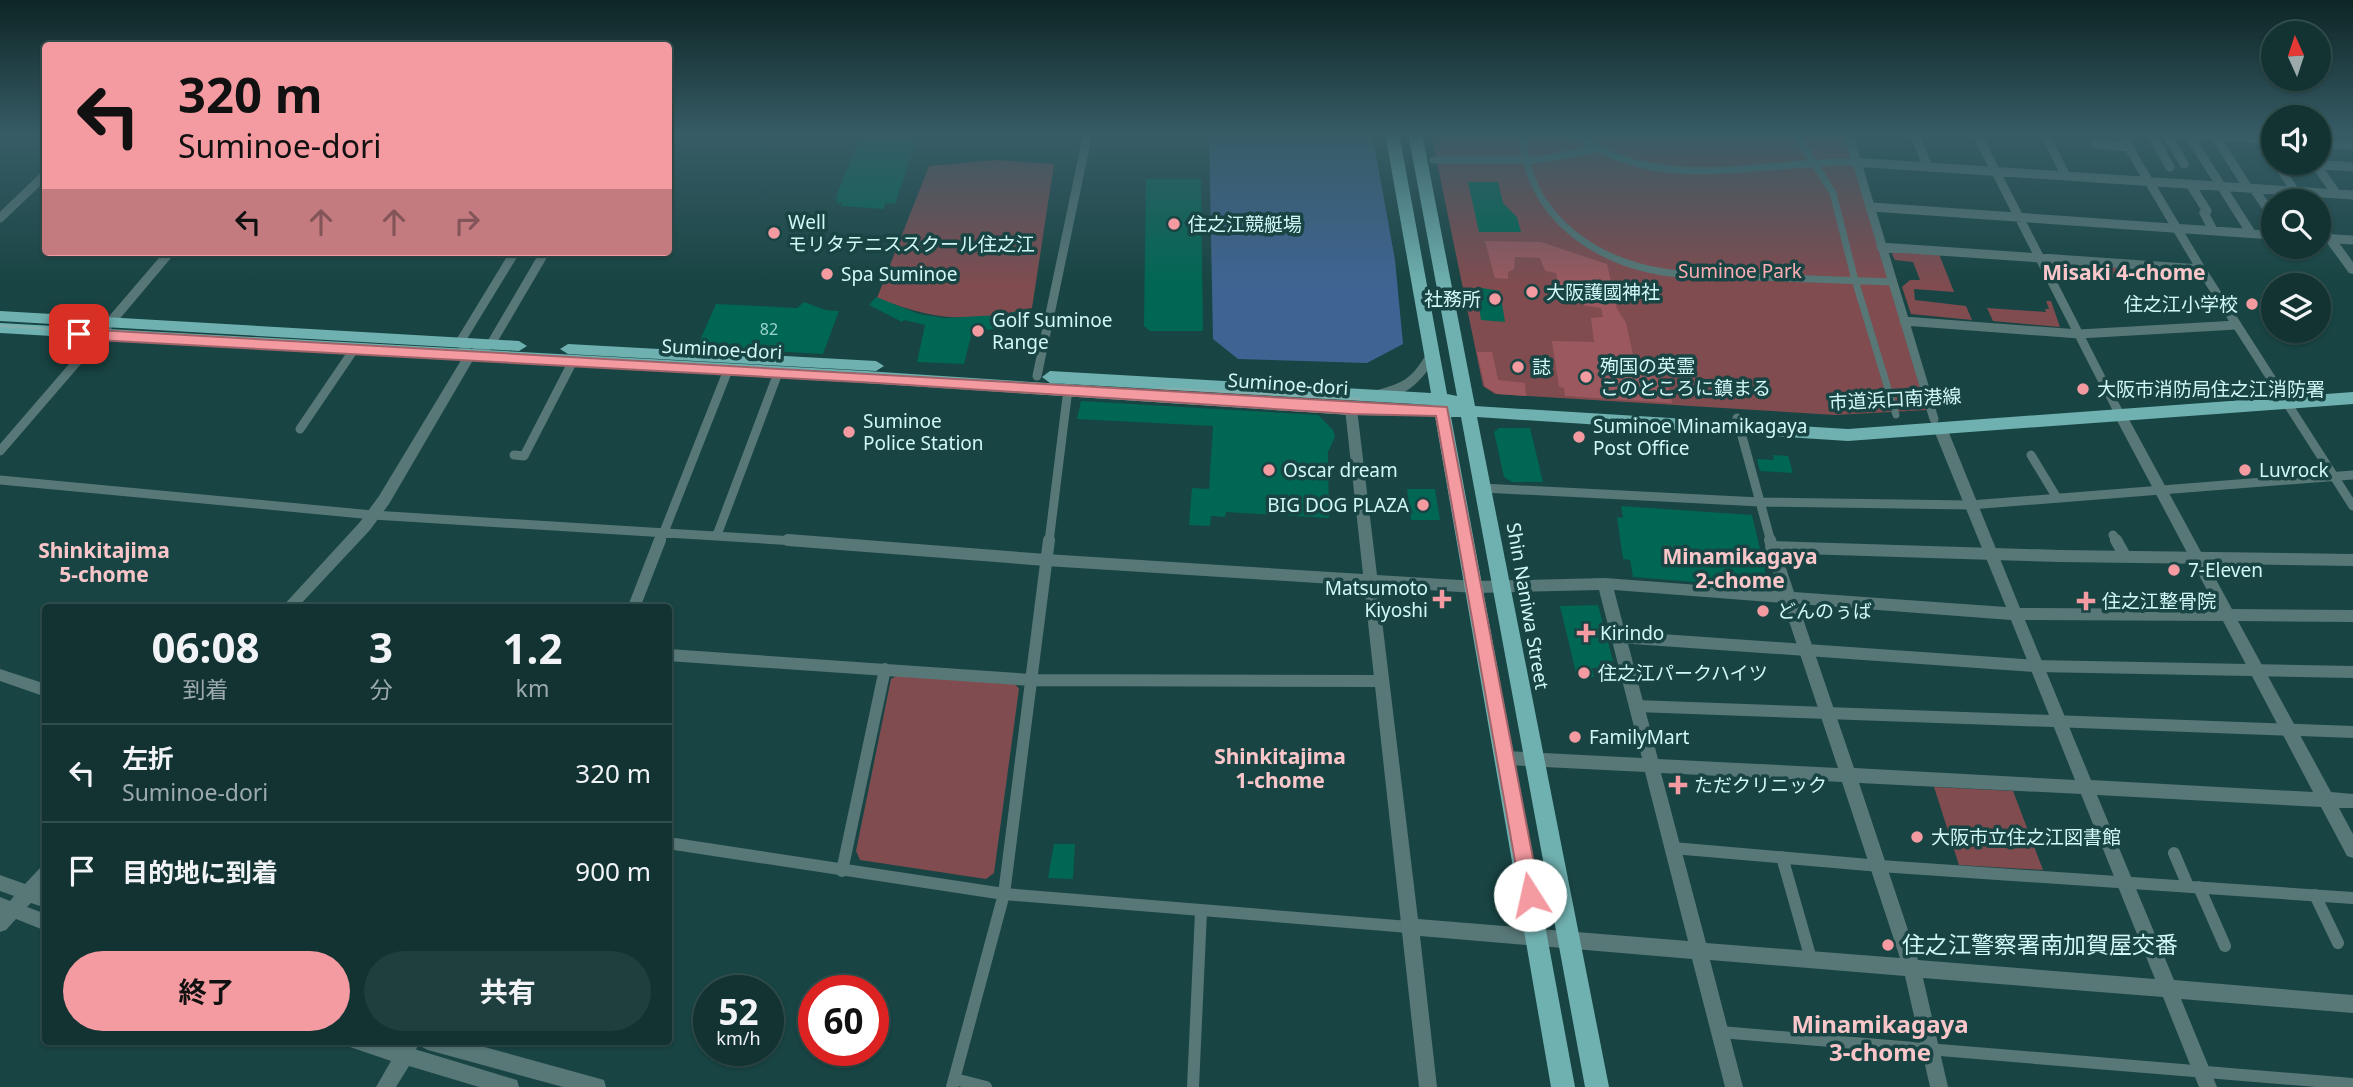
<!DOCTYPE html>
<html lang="ja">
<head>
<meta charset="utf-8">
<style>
  body { margin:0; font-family:"Noto Sans","Noto Sans JP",sans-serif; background:#1f3f3e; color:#f1f3f6; height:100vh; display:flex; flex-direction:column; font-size:26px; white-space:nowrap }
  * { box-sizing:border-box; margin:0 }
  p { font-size:23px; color:#9caaac }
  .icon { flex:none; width:38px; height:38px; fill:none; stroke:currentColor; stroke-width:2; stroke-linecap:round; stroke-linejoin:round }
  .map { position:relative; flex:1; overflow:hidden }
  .drawer { position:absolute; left:42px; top:604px; width:630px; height:441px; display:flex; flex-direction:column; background:#123332; border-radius:7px; box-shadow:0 2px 5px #0004,0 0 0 2px #314e4d }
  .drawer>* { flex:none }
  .hud { position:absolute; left:42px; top:42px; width:630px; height:214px; border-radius:7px; box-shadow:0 2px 5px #0004,0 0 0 2px #314e4d; background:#f49aa1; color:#111; overflow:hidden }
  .needle { width:46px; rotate:357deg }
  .buttons { position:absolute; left:2261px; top:21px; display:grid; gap:14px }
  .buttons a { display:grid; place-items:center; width:70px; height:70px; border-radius:50%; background:#123332; box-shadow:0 2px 5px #0004,0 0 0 2px #314e4d; font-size:35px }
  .speed { position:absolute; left:693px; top:975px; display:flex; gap:14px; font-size:35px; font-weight:700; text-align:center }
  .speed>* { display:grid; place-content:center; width:91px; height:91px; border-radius:50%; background:#123332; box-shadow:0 2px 5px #0004,0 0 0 2px #314e4d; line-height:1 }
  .speed small { font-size:18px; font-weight:400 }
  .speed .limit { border:10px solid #d22; background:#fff; color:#111 }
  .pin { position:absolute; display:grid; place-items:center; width:60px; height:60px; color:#fff; margin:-30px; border-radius:14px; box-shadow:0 4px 10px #0006 }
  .me { position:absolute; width:77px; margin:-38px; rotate:350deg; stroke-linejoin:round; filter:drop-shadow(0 0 5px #0008) }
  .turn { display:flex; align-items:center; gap:24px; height:147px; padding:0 21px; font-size:32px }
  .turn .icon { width:91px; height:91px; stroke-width:2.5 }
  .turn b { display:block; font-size:49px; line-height:60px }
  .lanes { display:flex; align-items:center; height:66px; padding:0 21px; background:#0003; justify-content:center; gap:35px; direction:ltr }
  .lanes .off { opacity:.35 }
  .eta { display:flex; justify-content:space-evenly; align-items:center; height:119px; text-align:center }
  .eta b { font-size:42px; font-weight:700; line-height:49px }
  .action { display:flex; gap:14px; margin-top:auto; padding:14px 21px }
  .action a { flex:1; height:80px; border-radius:42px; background:#f49aa1; color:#111; font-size:28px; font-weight:700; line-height:80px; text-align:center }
  .action a+a { background:#1f3f3e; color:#f1f3f6 }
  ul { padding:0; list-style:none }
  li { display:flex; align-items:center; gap:21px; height:98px; padding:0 21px; border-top:2px solid #314e4d }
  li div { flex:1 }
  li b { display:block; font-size:26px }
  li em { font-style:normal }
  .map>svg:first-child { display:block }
  .green { fill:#804c50 }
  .forest { fill:#9b595f }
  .water { fill:#3f6493 }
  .building { fill:#006754 }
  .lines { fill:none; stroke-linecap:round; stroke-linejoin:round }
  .pedestrian { stroke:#587777; stroke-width:7 }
  .minor-far1 { stroke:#587777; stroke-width:9 }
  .minor { stroke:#587777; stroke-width:12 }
  .tertiary { fill:#587777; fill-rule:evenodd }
  .primary { fill:#6fb1b0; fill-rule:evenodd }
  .tram { stroke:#85aead; stroke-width:2 }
  .route { fill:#f49aa1; stroke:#9f6469; stroke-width:2 }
  .poi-dot { fill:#f49aa1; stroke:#184443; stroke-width:2.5 }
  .labels { text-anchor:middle; stroke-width:7; stroke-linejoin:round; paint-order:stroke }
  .number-label { font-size:16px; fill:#9dd4ce }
  .poi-label { font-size:19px; fill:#d1f8f7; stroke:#184443; text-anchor:start }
  .park-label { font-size:19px; fill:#fcadb2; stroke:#184443 }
  .street-label { font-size:19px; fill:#d1f8f7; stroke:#184443 }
  .neighbourhood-label { font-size:21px; font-weight:bold; fill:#fbc6c9; stroke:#184443 }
  .near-poi-label { font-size:23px; fill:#d1f8f7; stroke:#184443; text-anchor:start }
  .near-neighbourhood-label { font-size:24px; font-weight:bold; fill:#fbc6c9; stroke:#184443 }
</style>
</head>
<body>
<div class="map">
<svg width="2353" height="1087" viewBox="0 0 2353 1087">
  <rect width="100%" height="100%" fill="#184443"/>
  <path class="green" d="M1431,133h413l83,277 -92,5 -340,-21 -12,-8z
    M995,160l59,4 -22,144c-63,15 -96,13 -155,-10l52,-132z
    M1895,250l44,4 15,38 -40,-3 1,11 51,6 6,14 -61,-6 -9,-27 8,-7h10l-7,-18 -18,-2 -3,-6z
    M2052,263l75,5 5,11 -76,-5z
    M2046,301h5l9,26 -67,-6 -6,-13 59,4 -1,-3h4z
    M898,675l117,9 4,5 -25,184 -8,6 -126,-19 -4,-9 35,-172z
    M1934,787l79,4 30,79 -84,-5z"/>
  <path class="forest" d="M1485,241l56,1 66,22 10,45 9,14 8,36 35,30 3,14 -107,-7 -1,-8 -5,-1 -7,-46 42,1 -3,-24 12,-1 -2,-9 -18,-3 -5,-15 -19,-2 -3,-15 -11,-2 -5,-13 -25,-1 -1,12 -6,3v7l-13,-1z
    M1477,352h15l6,28 27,3 1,13 -28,-2 -13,-7z"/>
  <path class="water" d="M1209,133h163l23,127 8,84 -36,19 -129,-4 -25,-20z"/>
  <path class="building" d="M860,136l57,2 -22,66 -10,-1 -1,6 -43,-3 1,-3h-6l2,-4h-3z
    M1146,179h55l2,152h-53l-6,-5z
    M1468,182h30l5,21 14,14 4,15h-42z
    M1476,287l24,4 5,31 -24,-2z
    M876,297l43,17 26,4 55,-3 27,-6 2,9 -10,3 2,4 -49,7 -8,32 -47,-2 8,-37 -21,-5 -2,2 -33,-17z
    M804,302l21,8 14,1 -16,43 -126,-7 19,-43 81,4z
    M1081,401l237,14 15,15 2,7 -7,15 1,66 -103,-6 -1,5 -14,-1 -1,10 -21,-1 3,-37 17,1 4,-63 -136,-7z
    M1499,428h31l13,54h-31l-8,-5 -10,-45z
    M1773,455l15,1 5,17 -33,-2 -3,-12 17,1z
    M1407,489h28l5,31h-29z
    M1621,506l131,9 17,73 -136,-11 -3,-17 -7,-1 -6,-42 6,1z
    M1598,605l15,56h-13l1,7h-9l2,9h-17l-17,-71z
    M1054,844h21l-2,35 -25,-1z"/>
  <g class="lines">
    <path class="pedestrian" d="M1523,133c2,85 78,135 157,141l213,8
      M1571,133c22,13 43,25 68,31 69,17 144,-3 214,-2
      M1795,133l38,60 22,87 41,135
      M1433,160h105l58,-11"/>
    <path class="minor-far1" d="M1848,133l86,286
      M1914,133l14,34
      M1976,133l144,282
      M2044,133l22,43
      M2120,133l81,136 152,237
      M2151,133l19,34
      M2166,133l18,31
      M2171,133l102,7
      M2188,134l63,99
      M2215,136l33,52
      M2319,143l34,2
      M2096,144l32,3
      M1853,162l500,33
      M2190,184l17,27 -3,2 9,17
      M2254,189l19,28
      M2336,193l-21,-29 38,3
      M1872,207l401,28
      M0,218l46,-44
      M2319,238l34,2
      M1881,247l320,22
      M515,252l-55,90 10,13 21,-11 54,-92
      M1904,321l175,13 158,-9
      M1037,376l51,-243
      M1737,418l34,124
      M300,429l55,-81
      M0,451l100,-116
      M514,455l10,1 49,-95
      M2031,455l26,43
      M0,480l373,35 438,27
      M1482,488l278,14 210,3 383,-30
      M717,535l61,-162
      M2113,535l4,7
      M660,542l68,-172
      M1049,542l19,-153"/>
    <path class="minor" d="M788,540l258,20
      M1770,540l2,7 288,9 293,4
      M2116,540l9,16
      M634,607l26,-67
      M1618,637l418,29 317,6
      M668,655l363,25 349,1
      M1636,706l717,26
      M668,843l336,51 405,33
      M1673,848l207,18 473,32
      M2174,853l14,33
      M1782,857l29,102
      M842,871l43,-202
      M2199,887l26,59
      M2315,895l23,48
      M1720,1032l633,52
      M404,1058l10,-17
      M955,1079l31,8
      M952,1087l52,-193 45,-354
      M1193,1087l8,-175"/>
    <path class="tertiary" d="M2251,133h10l12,18v12h8l26,38h-10z
      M2319,221h4l30,41v12l-4,-1 -30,-41z
      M164,252h12l-69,82h-8l-2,-3 2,-3z
      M470,351l6,4 -87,149 -19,26 -72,77h-16l78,-85 19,-26 87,-144z
      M1431,352l6,4c-13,23 -34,47 -63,41l-2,-3 2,-3c29,-8 37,-11 53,-38z
      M1351,404l6,5 20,166 99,6 129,-3 174,13 -14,-44 2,-4h10l2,4 15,45 212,15 -73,-179 7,-5 7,5 73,180 197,1 -103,-194 6,-5 5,2 107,197 121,1v12l-115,-1 93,171 22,2v14h-14l14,26v24l-6,-2 -26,-49 -224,-12 77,185 179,15v18l-172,-14 36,88h-18l-36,-90 -240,-19 25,109h-18l-25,-111 -195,-16 33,127h-18l-33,-128 -272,-23 17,151h-18l-55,-501 -318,-20 -5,-2 -2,-4 2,-4 5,-2 317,20 -18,-165zM1378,587l98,6 123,-3 43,168 -136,-7 -6,2 -2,5 2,5 6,2 139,7 43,169 -270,-22zM1614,590l169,13 55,165 -180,-9zM1798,604l213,16 64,160 -221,-12zM2025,620l198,1 90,171 -222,-12zM1661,773l181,9 58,176 -194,-15zM1859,783l222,11 74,185 -237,-19z
      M0,669l46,15v13l-46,-16z
      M46,866v21l-4,3 4,2v16l-15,-5 -4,4 19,7v17l-30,-12 -10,11 -6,2v-35l10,4 4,-5 -14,-5v-16l25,9 15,-16z
      M347,1041h41l122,37 7,2 2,7h-40l-70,-21 -13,21h-20l15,-26 -41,-14z
      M419,1041h44l134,37 7,2 2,7h-43l-135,-37 -6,-3z"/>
    <path class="primary" d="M1385,133h14l48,261 10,2 -49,-263h14l53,273 373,23 505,-37v12l-505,37 -371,-24 132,670h-24l-124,-670h-10l124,670h-24l-116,-671 -84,-1 -485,-32 -866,-50v-10l866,48 485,32 81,2 -382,-22 -8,-6 8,-6 381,22z
      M0,311l519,30 8,5 -8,5 -519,-30z
      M568,344l308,17 8,5 -8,5 -308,-17 -8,-5z"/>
    <path class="tram" d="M0,326l794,46 435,31 165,7
      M1158,388l202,11"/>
  </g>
  <linearGradient id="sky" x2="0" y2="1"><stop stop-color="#0d2525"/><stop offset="0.47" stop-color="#375c66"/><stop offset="1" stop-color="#375c66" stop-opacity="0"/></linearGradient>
  <rect width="2353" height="285" fill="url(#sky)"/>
  <path class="route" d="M79,329l1368,78 93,488 -3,6 -7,3 -7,-3 -2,-6 -85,-479 -85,-2 -474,-31 -798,-44 -7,-5z"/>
  <g class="poi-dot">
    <circle cx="1174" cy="224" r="7"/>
    <circle cx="774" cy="233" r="7"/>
    <circle cx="827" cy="274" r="7"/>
    <circle cx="1532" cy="292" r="7"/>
    <circle cx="1495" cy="299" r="7"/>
    <circle cx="2252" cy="304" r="7"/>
    <circle cx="978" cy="331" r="7"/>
    <circle cx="1518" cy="367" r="7"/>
    <circle cx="1586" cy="377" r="7"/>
    <circle cx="2083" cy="389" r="7"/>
    <circle cx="849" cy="432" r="7"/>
    <circle cx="1579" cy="437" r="7"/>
    <circle cx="1269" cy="470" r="7"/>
    <circle cx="2245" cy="470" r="7"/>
    <circle cx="1423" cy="505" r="7"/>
    <circle cx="2174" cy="570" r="7"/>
    <path d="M1438.5 588.5h7v7h7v7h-7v7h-7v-7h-7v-7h7z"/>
    <path d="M2082.5 590.5h7v7h7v7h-7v7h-7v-7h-7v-7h7z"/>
    <circle cx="1763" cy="611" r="7"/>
    <path d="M1582.5 622.5h7v7h7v7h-7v7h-7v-7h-7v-7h7z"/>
    <circle cx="1584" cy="673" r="7"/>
    <circle cx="1575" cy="737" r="7"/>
    <path d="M1674.5 774.5h7v7h7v7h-7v7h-7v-7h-7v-7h7z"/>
    <circle cx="1917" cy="837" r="7"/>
    <circle cx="1888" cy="945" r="7"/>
  </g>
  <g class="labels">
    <g class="number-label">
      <text x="769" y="335">82</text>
    </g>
    <g class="poi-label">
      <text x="788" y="229">Well<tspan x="788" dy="22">モリタテニススクール住之江</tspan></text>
      <text x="1188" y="231">住之江競艇場</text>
      <text x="841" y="281">Spa Suminoe</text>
      <text x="1546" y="299">大阪護國神社</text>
      <text x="1481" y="306" text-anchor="end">社務所</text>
      <text x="2238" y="311" text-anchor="end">住之江小学校</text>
      <text x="992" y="327">Golf Suminoe<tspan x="992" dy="22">Range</tspan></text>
      <text x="1600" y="373">殉国の英霊<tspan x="1600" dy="22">このところに鎮まる</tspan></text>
      <text x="1532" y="374">誌</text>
      <text x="2097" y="396">大阪市消防局住之江消防署</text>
      <text x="863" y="428">Suminoe<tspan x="863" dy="22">Police Station</tspan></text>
      <text x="1593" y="433">Suminoe Minamikagaya<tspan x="1593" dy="22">Post Office</tspan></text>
      <text x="1283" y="477">Oscar dream</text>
      <text x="2259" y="477">Luvrock</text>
      <text x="1409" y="512" text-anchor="end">BIG DOG PLAZA</text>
      <text x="2188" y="577">7-Eleven</text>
      <text x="1428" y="595" text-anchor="end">Matsumoto<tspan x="1428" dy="22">Kiyoshi</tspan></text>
      <text x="2102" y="608">住之江整骨院</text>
      <text x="1777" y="618">どんのぅば</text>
      <text x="1600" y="640">Kirindo</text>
      <text x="1598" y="680">住之江パークハイツ</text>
      <text x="1589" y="744">FamilyMart</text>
      <text x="1694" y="792">ただクリニック</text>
      <text x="1931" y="844">大阪市立住之江図書館</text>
    </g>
    <g class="park-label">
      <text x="1740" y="278">Suminoe Park</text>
    </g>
    <g class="street-label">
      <text transform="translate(722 349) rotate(3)" y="7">Suminoe-dori</text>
      <text transform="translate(1288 384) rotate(4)" y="7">Suminoe-dori</text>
      <text transform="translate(1895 399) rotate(-3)" y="7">市道浜口南港線</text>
      <text transform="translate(1528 606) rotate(80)" y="7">Shin Naniwa Street</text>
    </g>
    <g class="neighbourhood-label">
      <text x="2124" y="280">Misaki 4-chome</text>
      <text x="104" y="558">Shinkitajima<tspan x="104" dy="24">5-chome</tspan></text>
      <text x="1740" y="564">Minamikagaya<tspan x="1740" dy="24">2-chome</tspan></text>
      <text x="1280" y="764">Shinkitajima<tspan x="1280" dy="24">1-chome</tspan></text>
    </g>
    <g class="near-poi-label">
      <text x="1902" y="953">住之江警察署南加賀屋交番</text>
    </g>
    <g class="near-neighbourhood-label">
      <text x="1880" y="1033">Minamikagaya<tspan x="1880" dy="28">3-chome</tspan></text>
    </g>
  </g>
</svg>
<div class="buttons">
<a><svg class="needle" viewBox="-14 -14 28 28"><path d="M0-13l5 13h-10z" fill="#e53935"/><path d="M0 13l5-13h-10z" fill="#9caaac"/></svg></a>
<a><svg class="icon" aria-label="sound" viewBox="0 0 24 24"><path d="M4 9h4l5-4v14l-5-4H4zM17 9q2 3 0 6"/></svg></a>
<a><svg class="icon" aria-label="search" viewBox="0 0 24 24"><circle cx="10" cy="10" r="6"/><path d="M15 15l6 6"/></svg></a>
<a><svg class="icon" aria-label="layers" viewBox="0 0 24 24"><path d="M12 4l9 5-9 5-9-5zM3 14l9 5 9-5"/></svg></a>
</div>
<div class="speed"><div>52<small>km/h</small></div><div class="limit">60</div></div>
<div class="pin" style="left:79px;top:334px;background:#d93025"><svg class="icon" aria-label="arrive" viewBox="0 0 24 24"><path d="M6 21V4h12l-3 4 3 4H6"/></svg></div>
<svg class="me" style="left:1530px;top:895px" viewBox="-20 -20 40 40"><circle r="19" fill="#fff"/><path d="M0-13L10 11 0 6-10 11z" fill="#f49aa1"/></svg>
<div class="hud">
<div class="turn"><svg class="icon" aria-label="left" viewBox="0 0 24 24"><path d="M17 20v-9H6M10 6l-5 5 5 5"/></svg><div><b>320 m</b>Suminoe-dori</div></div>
<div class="lanes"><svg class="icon" aria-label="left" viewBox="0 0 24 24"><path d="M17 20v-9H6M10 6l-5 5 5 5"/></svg><svg class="icon off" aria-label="ahead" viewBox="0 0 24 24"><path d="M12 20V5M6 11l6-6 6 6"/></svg><svg class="icon off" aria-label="ahead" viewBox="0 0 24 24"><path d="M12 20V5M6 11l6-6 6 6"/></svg><svg class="icon off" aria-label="right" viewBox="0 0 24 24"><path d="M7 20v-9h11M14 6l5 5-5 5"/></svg></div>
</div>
<section class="drawer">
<div class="eta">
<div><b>06:08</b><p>到着</p></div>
<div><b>3</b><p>分</p></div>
<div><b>1.2</b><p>km</p></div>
</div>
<ul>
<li><svg class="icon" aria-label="left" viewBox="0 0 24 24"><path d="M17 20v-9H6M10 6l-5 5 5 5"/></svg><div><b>左折</b><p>Suminoe-dori</p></div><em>320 m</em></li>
<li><svg class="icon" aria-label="arrive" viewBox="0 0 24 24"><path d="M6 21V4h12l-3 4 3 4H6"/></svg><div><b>目的地に到着</b></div><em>900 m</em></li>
</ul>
<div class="action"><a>終了</a><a>共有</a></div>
</section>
</div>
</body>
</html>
